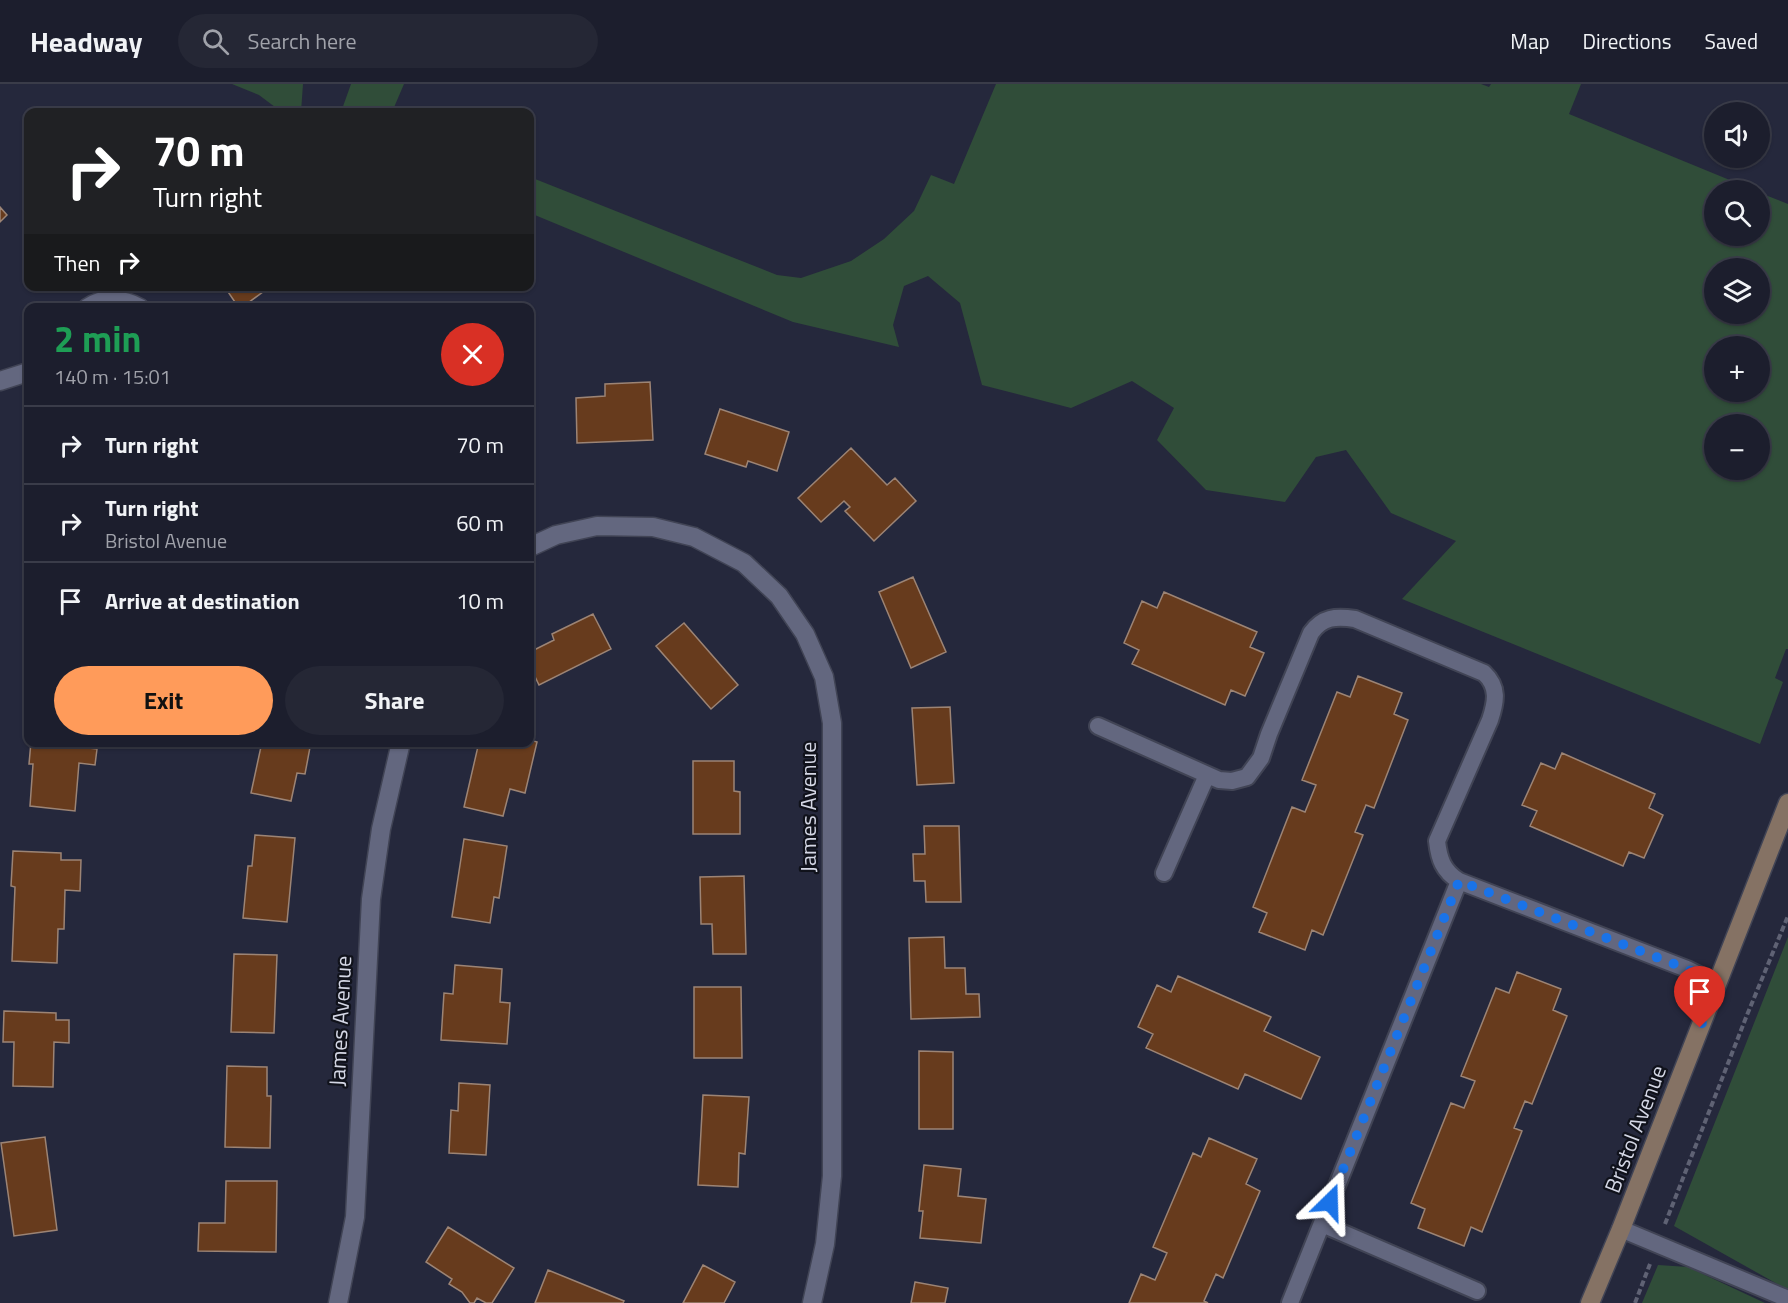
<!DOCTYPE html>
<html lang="en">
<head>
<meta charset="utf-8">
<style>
  body { margin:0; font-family:"Titillium Web",sans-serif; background:#252735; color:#f1f3f6; height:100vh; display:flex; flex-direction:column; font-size:22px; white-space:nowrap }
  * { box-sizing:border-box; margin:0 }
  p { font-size:20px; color:#a0a2aa }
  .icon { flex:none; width:33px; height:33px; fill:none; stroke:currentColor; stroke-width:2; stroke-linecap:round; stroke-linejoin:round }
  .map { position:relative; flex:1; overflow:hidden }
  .side { position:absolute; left:24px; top:219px; width:510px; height:444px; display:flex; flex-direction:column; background:#1c1e2d; border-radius:12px; box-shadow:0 2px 4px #0004,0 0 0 2px #3a3c49 }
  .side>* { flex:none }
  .hud { position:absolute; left:24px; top:24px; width:510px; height:183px; border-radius:12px; box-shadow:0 2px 4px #0004,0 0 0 2px #3a3c49; background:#202124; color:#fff; overflow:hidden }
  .tools { position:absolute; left:1704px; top:18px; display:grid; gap:12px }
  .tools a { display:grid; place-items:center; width:66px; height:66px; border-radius:50%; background:#1c1e2d; box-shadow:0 2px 4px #0004,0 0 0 2px #3a3c49; font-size:30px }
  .pin { position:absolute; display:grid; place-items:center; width:51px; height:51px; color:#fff; margin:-62px -26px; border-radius:50% 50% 50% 0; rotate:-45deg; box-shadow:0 0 6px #0007 }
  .pin .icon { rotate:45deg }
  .me { position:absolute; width:66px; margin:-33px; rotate:22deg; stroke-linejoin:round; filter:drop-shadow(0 0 4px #0008) }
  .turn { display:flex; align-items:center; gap:21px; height:126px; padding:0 30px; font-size:27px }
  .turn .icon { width:78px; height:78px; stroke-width:2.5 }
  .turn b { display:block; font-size:42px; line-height:51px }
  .then { display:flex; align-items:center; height:57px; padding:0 30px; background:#0003; gap:12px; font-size:22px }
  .round { display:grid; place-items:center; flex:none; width:63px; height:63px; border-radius:32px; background:#252735 }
  .headline { display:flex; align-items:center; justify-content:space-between; height:102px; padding:0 30px }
  h1 { font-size:36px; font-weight:700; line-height:45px; color:#1e9e55 }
  .primary-button { display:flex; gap:12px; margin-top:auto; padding:12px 30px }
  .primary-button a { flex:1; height:69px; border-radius:36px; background:#ff9b5a; color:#111; font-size:24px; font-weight:700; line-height:69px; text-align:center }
  .primary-button a+a { background:#252735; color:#f1f3f6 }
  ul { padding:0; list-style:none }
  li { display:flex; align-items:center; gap:18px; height:78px; padding:0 30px; border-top:2px solid #3a3c49 }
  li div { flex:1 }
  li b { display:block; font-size:22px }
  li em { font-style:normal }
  header { display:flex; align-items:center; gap:36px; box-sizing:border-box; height:84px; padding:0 30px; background:#1c1e2d; border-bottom:2px solid #3a3c49 }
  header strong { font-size:28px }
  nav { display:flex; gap:33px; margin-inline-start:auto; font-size:21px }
  .search { width:420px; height:54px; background:#252735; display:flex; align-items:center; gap:15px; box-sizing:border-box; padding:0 21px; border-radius:33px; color:#a0a2aa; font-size:22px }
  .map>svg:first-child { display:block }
  .green { fill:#304d39; fill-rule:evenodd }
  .building { fill:#673b1d; stroke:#9c8475; stroke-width:1.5 }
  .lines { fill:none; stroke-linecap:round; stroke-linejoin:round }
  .lane-casing { stroke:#414455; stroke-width:20 }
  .street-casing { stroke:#414455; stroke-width:21 }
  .secondary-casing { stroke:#414455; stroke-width:21 }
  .path { stroke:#5f6274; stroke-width:4; stroke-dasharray:6 3; stroke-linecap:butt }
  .lane { stroke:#63677f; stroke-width:16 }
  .street { stroke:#63677f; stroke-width:18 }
  .secondary { stroke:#857264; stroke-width:18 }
  .route { stroke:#1a73e8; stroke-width:10; stroke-dasharray:0 18 }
  .labels { text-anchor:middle; stroke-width:4.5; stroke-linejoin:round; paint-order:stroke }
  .street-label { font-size:22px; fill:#d4d7e5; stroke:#10121b }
</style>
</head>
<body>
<header>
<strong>Headway</strong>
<div class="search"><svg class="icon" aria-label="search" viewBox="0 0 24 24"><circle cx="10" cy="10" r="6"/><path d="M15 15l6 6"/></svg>Search here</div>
<nav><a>Map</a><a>Directions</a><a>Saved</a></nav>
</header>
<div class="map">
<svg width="1788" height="1219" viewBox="0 0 1788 1219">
  <rect width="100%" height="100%" fill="#25283c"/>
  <path class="green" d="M232,0h71l-2,28h-27l1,-5 -16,-12z
    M351,0h53l-12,28h-51z
    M996,0h485l8,3 2,-3h90l-12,30 185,76h-40v46h46v-43l28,11v445h-2l-11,29 8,4 -23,62 -358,-145 54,-58 -65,-28 -45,-63 -30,7 -31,45 -79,-12 -49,-50 17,-32 -42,-27 -61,27 -89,-23 -22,-82 -32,-27 -24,10 -11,39 6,22 -106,-25 -263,-109v-36l247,98 24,3 50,-17 33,-22 30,-28 17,-36 23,9zM1714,184h46v46h-46zM1714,262h46v46h-46zM1714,340h46v46h-46z
    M1788,853v353l-114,-64z
    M1658,1181l30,2 77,36h-123z"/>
  <path class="building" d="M0,123l7,8 -7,7z
    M224,202h47l-30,22h-2z
    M650,298l3,58 -76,3 -1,-45 29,-2v-12z
    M720,325l69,23 -12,39 -29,-10 -2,6 -41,-13z
    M851,364l36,37 8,-7 21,23 -42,40 -29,-30 5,-4 -6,-6 -23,21 -23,-24z
    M913,493l33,75 -35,16 -32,-76z
    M1164,508l93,40 -7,15 14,6 -19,43 -14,-6 -6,15 -93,-41 7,-14 -15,-7 18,-42 15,7z
    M593,530l18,35 -72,36 -9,-19v-14l24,-12 -2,-6z
    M684,539l54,62 -27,24 -55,-63z
    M1358,592l44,17 -8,21 14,6 -34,88 -8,-3 -11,27 8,3 -40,100 -11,-5 -7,20 -46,-18 8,-19 -14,-6 39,-100 13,5 11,-27 -14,-5 35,-88 13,5z
    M950,623l4,76 -37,2 -5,-77z
    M530,656l7,2 -12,51 -15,-4 -7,27 -39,-9 15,-65h51z
    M31,658h50v5l16,2 -2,16 -16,-2 -4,48 -45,-5 3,-42h-4z
    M262,658h49l-6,32 -8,-1 -6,28 -40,-8z
    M1562,669l93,41 -6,14 14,7 -19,43 -15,-6 -6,14 -93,-40 7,-15 -15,-6 19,-42 14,6z
    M693,677h41v30l6,1v42h-47z
    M924,742h35l2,76h-35l-1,-21h-11l-1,-27h12z
    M255,751l40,3 -8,84 -44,-4 5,-52h4z
    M464,755l43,7 -8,52 -5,-1 -4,26 -38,-6z
    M13,767l48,2v7h20l-1,31 -15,-1 -1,39h-6l-1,34 -45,-2 3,-74 -4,-1z
    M744,792l2,78h-33l-1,-30h-11l-1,-47z
    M944,853l1,31h20l1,26h13l1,23 -69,2 -2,-81z
    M234,870l43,1 -3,78 -43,-1z
    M455,881l47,4 -2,33 10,1 -3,41 -66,-4 3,-47 9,1z
    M1517,888l44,17 -8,21 14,6 -35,88 -7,-3 -11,27 8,3 -40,101 -11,-5 -7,19 -46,-18 7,-19 -14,-6 40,-100 13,5 11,-27 -14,-5 35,-88 13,5z
    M1178,892l93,41 -7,14 56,26 -19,42 -56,-25 -7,15 -92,-41 7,-14 -15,-7 19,-42 14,7z
    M694,903h47l1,71h-48z
    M4,927l52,2v7h13v23l-15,-1 -1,45 -40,-1 1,-44h-11z
    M919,967l34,1v77h-34z
    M227,982l40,1v29h4l-1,52 -45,-1z
    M459,999l31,2 -4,70 -37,-2 2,-43 7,1z
    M703,1011l46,2 -4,57 -6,-1 -1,34 -40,-2z
    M45,1053l12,93 -43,6 -13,-93z
    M1209,1054l48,21 -11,25 14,7 -37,87 -7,-4 -12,27 4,2h-79l12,-29 14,6 12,-27 -14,-6 40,-94 8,4z
    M924,1081l37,4 -3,27 28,3 -5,44 -61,-5 3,-27h-4z
    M226,1097h51l-1,71 -78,-1 1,-28h26z
    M448,1143l66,41 -22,35h-6l-9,-5 -3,5h-4l-8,-11 -13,-8 3,-5 -26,-17z
    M703,1181l32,17 -11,21h-41z
    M548,1186l76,31 -1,2h-88z
    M915,1198l33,6 -3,15h-34z"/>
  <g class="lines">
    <g class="lane-casing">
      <path id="lane" d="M1098,642l121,54 13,1 15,-4 14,-19 8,-24 42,-101c11,-16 25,-17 44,-14l129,54c15,14 12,29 6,47l-53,121c2,18 6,30 22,40l228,88 30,15
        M1164,789l43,-98
        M1322,1140l155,67
        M1621,1145l167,70
        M1290,1219l169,-422"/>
    </g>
    <g class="street-casing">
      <path id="street" d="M87,224c17,-11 36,-10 53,0
        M0,297l28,-9
        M530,463l26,-12 41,-9 56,1 41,10 50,26 35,33 26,38 19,43 8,46v453l-7,68 -13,59
        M338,1219l17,-86 16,-318 10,-70 20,-87"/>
    </g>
    <g class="secondary-casing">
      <path id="secondary" d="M1590,1219l31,-74 167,-426"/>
    </g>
    <path class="path" d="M1665,1140l82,-209 41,-99
      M1635,1219l15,-39"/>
    <use href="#lane" class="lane"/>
    <use href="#street" class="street"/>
    <use href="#secondary" class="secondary"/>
  </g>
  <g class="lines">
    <path class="route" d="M1330,1118l129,-321 228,88 30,15 -17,44"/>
  </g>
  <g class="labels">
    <g class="street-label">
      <text transform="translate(808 723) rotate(-90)" y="8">James Avenue</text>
      <text transform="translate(340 937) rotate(-87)" y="8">James Avenue</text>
      <text transform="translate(1635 1045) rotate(-69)" y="8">Bristol Avenue</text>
    </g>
  </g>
</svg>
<div class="tools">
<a><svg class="icon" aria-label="sound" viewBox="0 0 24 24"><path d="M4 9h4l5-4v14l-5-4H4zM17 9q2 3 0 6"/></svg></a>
<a><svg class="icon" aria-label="search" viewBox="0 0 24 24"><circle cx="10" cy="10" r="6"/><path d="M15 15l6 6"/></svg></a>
<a><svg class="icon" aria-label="layers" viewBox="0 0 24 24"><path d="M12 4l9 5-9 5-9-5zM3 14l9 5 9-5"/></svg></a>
<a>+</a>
<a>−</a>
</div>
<div class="pin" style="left:1700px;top:944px;background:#d93025"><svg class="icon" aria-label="arrive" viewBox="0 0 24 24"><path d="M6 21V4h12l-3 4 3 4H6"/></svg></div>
<svg class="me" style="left:1330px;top:1118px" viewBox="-20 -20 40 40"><path d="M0-17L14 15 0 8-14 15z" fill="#1a73e8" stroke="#fff" stroke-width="4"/></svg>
<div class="hud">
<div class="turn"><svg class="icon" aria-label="right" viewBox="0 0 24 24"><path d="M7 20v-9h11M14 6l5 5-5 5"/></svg><div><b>70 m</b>Turn right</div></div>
<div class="then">Then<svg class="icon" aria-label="right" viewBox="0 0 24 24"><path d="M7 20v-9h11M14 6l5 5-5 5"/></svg></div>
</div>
<section class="side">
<div class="headline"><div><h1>2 min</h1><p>140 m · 15:01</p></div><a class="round" style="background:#d93025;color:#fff"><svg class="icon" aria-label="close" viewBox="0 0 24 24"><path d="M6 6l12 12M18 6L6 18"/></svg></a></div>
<ul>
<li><svg class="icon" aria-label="right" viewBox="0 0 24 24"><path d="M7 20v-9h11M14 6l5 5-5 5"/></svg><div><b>Turn right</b></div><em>70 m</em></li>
<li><svg class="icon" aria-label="right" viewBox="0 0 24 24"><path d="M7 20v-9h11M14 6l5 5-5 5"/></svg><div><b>Turn right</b><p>Bristol Avenue</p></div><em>60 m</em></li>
<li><svg class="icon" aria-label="arrive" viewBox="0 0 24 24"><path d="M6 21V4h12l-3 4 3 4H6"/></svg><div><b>Arrive at destination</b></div><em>10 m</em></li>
</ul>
<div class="primary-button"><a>Exit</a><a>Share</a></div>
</section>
</div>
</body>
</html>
